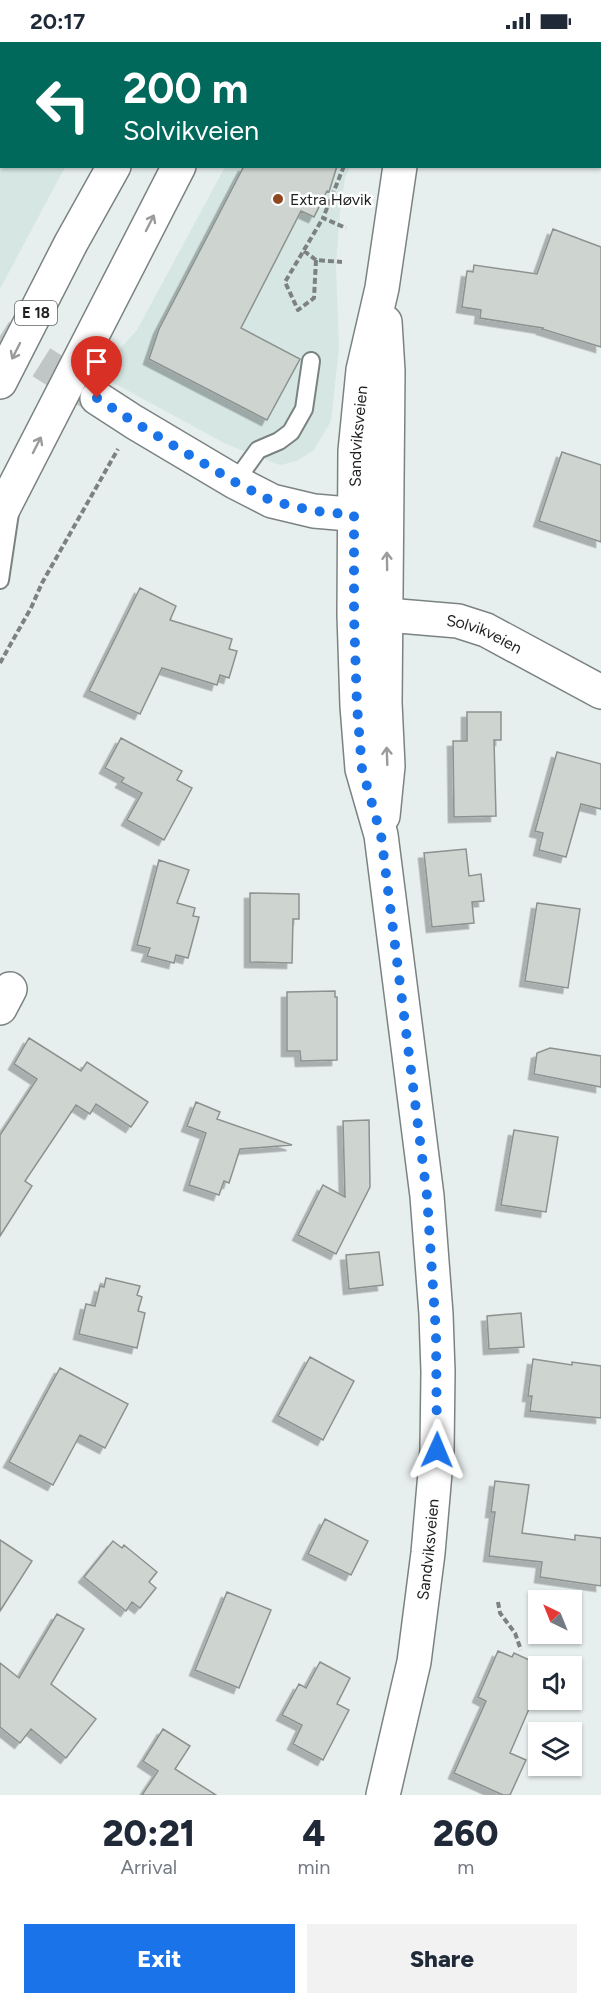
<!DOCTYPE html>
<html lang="en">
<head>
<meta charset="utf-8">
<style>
  body { margin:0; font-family:Figtree,sans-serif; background:#f2f2f3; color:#1f2937; height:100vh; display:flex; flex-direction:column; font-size:22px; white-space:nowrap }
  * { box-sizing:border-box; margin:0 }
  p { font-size:20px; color:#747a83 }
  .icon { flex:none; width:33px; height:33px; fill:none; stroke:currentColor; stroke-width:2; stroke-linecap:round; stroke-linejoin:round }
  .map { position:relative; height:1753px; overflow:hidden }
  .panel { display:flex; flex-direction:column; background:#fff; flex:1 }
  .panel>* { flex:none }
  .guide { position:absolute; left:0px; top:0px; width:602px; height:126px; box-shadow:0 2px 4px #0004; background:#00695c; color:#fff; overflow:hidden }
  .needle { width:39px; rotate:317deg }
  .fabs { position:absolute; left:528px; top:1548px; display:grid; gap:12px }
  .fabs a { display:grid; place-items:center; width:54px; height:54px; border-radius:0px; background:#fff; box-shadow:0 2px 4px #0004; font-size:30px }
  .pin { position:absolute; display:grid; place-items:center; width:51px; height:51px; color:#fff; margin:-62px -26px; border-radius:50% 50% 50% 0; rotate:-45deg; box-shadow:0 0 6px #0007 }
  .pin .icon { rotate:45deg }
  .me { position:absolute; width:66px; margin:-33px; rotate:1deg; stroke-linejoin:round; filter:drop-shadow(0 0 4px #0008) }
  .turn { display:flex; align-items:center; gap:21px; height:126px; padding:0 24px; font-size:27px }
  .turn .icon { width:78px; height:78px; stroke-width:2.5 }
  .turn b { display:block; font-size:42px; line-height:51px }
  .eta { display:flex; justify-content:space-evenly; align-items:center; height:102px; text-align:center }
  .eta b { font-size:36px; font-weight:800; line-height:42px }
  .button { display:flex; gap:12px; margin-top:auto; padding:12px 24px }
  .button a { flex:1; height:69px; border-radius:0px; background:#1a73e8; color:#fff; font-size:24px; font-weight:800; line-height:69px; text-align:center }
  .button a+a { background:#f2f2f3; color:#1f2937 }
  .status { display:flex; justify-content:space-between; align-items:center; height:42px; padding:0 30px; background:#fff; direction:ltr }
  .status svg { height:16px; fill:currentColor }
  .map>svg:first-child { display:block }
  .built { fill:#d5e6e3 }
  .building { fill:#ced4d0; stroke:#8c928f; stroke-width:1.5; filter:url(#shadow) }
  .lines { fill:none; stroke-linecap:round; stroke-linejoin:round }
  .minor-tunnel { stroke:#bfc6c5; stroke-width:33; stroke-dasharray:33 16; stroke-linecap:butt }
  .service-casing { stroke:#7b8382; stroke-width:20 }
  .minor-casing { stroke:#7b8382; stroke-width:36 }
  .secondary-casing { stroke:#7b8382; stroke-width:36 }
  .trunk-casing { stroke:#7b8382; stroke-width:36 }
  .path { stroke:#7d8281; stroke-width:4; stroke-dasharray:6 3; stroke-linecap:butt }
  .service { stroke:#fff; stroke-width:16 }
  .minor { stroke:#fff; stroke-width:33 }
  .secondary { stroke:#fff; stroke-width:33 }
  .trunk { stroke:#fff; stroke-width:33 }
  .oneway { stroke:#9a9b9b }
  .route { stroke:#1a73e8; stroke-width:10; stroke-dasharray:0 18 }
  .poi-dot { fill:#8e4821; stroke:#fff; stroke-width:2 }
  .labels { text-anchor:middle; stroke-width:5; stroke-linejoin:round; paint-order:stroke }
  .shield { fill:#fff; stroke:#626463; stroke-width:1.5 }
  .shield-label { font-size:15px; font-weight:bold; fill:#1e2120 }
  .poi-label { font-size:16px; fill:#1e2120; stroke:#fff; text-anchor:start }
  .street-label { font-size:16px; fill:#1e2120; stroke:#fff }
</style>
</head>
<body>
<div class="status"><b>20:17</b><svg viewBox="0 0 49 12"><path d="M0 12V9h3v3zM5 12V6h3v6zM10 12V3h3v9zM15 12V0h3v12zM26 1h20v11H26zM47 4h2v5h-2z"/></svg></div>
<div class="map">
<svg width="601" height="1753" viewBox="0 0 601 1753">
  <defs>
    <filter id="shadow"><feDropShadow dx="-5.5" dy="5.5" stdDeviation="0" flood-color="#0004"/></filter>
  </defs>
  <rect width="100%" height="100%" fill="#e7efee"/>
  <path class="built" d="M0,0l24,1 -22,1v122l63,1 -65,122z
    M225,125h125l-5,11 -5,34 -4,53 3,83 -8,73 -17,29 -17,11 -17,4 -54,-21 -125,-68 7,-14 29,-32z"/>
  <path class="building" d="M244,124h93l-8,26 -2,-1 -13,26 -13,-6 -60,117 59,31 -33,61 -118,-61 10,-30z
    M553,187l48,18v100l-59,-18 1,-1 -63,-10 1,-8 -19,-3 5,-36 6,1 1,-7 63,9z
    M562,410l39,13v77l-62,-21z
    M140,546l36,18 -6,14 62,19 -3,10 8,2 -8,27 -9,-3 -3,10 -55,-17 -22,46 -51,-23z
    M467,670h34v28h-7l2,76 -42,1 -1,-76h14z
    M121,696l61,33 -5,9 15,8 -28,52 -37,-20 15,-27 -21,-11 3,-4 -19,-10z
    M557,710l44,12v45l-20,-5 -15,53 -27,-7 4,-17 -8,-2z
    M466,807l3,27 12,-2 3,27 -12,1 2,21 -42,4 -8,-74z
    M159,818l30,10 -12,33 18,5 -2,8 6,1 -11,41 -12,-3 -2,8 -27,-7 3,-8 -13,-3z
    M250,851l49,1v25h-6l-1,44 -42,-1z
    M537,861l43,6 -12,79 -43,-7z
    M335,949v6h2v63l-36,1 -1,-10h-13v-59z
    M29,996l52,33 6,-9 61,40 -17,25 -35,-23 -6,10 -14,-9 -51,76 7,5 -32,50v-101l37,-56 -23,-15z
    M550,1006l51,8v31l-67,-13 3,-21z
    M196,1060l24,10 -3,7 75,26 -52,4 -11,34 -5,-2 -5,14 -30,-10 17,-52 -19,-7z
    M369,1078l1,67 -34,67 -38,-19 25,-50 22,12 -2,-76z
    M514,1088l44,7 -12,75 -45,-7z
    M379,1210l4,33 -34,4 -3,-34z
    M106,1236l34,8 -3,9 5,2 -4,14 7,2 -8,35 -58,-14 7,-30 9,2 5,-20 4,1z
    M521,1271l3,34 -35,2 -2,-33z
    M310,1315l44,24 -31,59 -45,-24z
    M533,1317l39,6v-3l29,4v52l-71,-7 2,-15h-4z
    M60,1326l68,36 -23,44 -25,-13 -27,50 -44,-23z
    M495,1439l34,4 -7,48 53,7v-5l26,3v48l-61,-9 2,-15 -53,-6 6,-44h-4z
    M325,1477l43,22 -17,34 -43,-21z
    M0,1498l32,21 -32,50z
    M113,1499l9,7 2,-3 33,27 -8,10 7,6 -16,20 -8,-6 -6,9 -42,-34z
    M227,1550l44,18 -32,78 -44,-18z
    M57,1572l27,15 -33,55 45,35 -30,39 -35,-29 -11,14 -20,-16v-64l19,15z
    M498,1609l14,6 2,-4 24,11v24l-28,65 16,7 -16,35h-7l-49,-22 32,-72 -8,-4z
    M320,1620l30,16 -13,26 12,6 -26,50 -30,-16 9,-19 -20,-10 17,-31 7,4z
    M163,1687l27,17 -15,23 41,26h-74l16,-24 -15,-10z"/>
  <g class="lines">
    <path class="minor-tunnel" d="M0,294l93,59"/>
    <g class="service-casing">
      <path id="service" d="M339,2v-2
        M235,440l23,-32 21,-9 12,-9 13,-23 7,-48
        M0,538l11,-74"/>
    </g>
    <g class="minor-casing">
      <g id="minor">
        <path d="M97,356l37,24 101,60 37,19 42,10 70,6"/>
        <path id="s1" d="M359,573h28l71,6 28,9 115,62"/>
        <path d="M0,966l10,-19"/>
      </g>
    </g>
    <g class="secondary-casing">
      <g id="secondary">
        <path d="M422,2l1,-2"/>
        <path d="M383,774l5,-50 -3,-63 3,-332 -3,-49"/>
        <path id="s2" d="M383,1753l31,-133 14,-109 9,-103 1,-78 -2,-58 -9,-118 -46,-361 -19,-66 -5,-63 -3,-91 1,-164 8,-81 19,-82 18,-122"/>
      </g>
    </g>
    <g class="trunk-casing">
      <path id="trunk" d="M182,2v-2
        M241,2l1,-2
        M0,340l71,-139 43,-77
        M0,473l179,-349"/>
    </g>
    <path class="path" d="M344,124l-21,52 23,10
      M304,209l12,9 26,2
      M316,218l-2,38 -16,12 -13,-28 38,-64
      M0,621l31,-55 11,-25 76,-134
      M498,1560l2,11 15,20 6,17"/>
    <use href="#service" class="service"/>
    <use href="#minor" class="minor"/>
    <use href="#secondary" class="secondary"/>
    <use href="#trunk" class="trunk"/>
  </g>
  <defs><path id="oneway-shaft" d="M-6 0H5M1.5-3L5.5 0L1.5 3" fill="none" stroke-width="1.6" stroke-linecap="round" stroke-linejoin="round" transform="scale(1.5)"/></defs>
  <g class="oneway">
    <use href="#oneway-shaft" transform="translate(150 181) rotate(-63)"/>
    <use href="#oneway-shaft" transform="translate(16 309) rotate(117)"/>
    <use href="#oneway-shaft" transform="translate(37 403) rotate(-63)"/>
    <use href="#oneway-shaft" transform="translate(387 519) rotate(-91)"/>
    <use href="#oneway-shaft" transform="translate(387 714) rotate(-92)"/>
  </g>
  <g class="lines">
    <path class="route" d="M97,356l37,24 101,60 37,19 42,10 40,4v100l3,91 5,63 19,66 46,361 9,137 1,117"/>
  </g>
  <circle class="poi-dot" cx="278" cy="157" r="6"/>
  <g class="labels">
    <rect class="shield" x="15" y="259" width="42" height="24" rx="4.5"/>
    <g class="shield-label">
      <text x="36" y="276">E 18</text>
    </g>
    <g class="poi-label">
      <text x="290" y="163">Extra Høvik</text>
    </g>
    <g class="street-label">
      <text dy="6" stroke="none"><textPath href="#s2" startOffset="1370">Sandviksveien</textPath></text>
      <text dy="6" stroke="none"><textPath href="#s1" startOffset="128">Solvikveien</textPath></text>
      <text dy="6" stroke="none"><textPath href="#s2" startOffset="250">Sandviksveien</textPath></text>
    </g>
  </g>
</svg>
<div class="fabs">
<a><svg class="needle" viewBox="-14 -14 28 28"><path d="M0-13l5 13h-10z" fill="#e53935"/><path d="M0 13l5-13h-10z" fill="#747a83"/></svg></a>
<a><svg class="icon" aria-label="sound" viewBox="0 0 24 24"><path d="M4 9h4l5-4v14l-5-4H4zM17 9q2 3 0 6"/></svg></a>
<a><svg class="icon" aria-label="layers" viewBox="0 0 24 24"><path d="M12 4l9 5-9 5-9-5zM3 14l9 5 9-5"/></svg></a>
</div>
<div class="pin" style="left:97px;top:356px;background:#d93025"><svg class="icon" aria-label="arrive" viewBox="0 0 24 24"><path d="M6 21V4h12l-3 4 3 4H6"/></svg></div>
<svg class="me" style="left:437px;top:1408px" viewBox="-20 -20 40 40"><path d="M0-17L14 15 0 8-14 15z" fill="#1a73e8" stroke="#fff" stroke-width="4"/></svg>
<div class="guide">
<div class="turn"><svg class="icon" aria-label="left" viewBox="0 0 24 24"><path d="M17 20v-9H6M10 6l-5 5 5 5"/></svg><div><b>200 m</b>Solvikveien</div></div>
</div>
</div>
<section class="panel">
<div class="eta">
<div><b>20:21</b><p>Arrival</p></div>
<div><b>4</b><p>min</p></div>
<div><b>260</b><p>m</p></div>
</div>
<div class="button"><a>Exit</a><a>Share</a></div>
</section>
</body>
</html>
